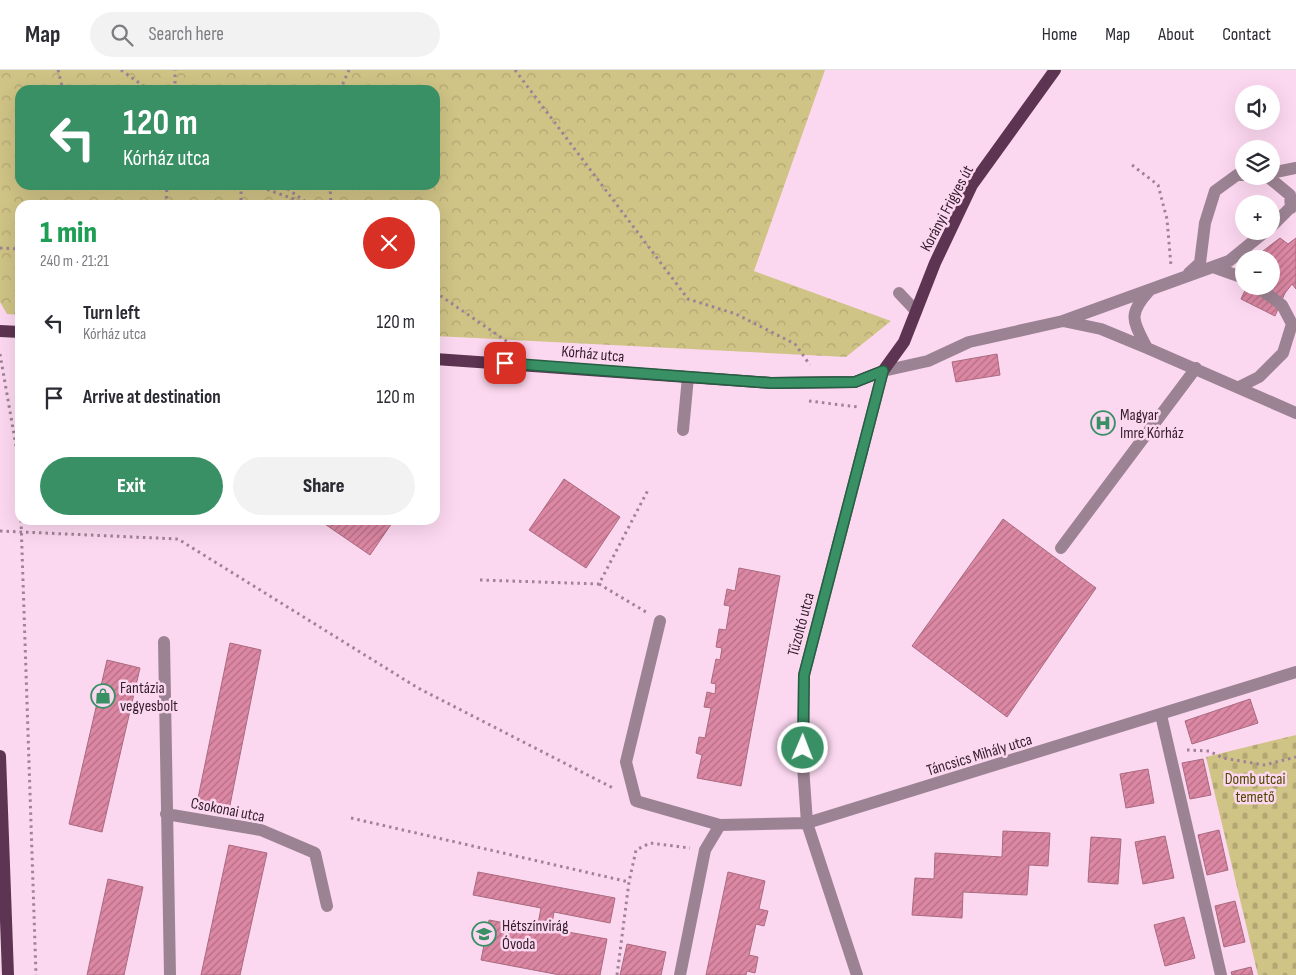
<!DOCTYPE html>
<html lang="en">
<head>
<meta charset="utf-8">
<style>
  body { margin:0; font-family:"Sofia Sans Condensed",sans-serif; background:#f2f2f3; color:#2b2b33; height:100vh; display:flex; flex-direction:column; font-size:19px; white-space:nowrap }
  * { box-sizing:border-box; margin:0 }
  p { font-size:16px; color:#7c7c81 }
  .icon { flex:none; width:28px; height:28px; fill:none; stroke:currentColor; stroke-width:2; stroke-linecap:round; stroke-linejoin:round }
  .map { position:relative; flex:1; overflow:hidden }
  .panel { position:absolute; left:15px; top:130px; width:425px; height:325px; display:flex; flex-direction:column; background:#fff; border-radius:15px; box-shadow:0 5px 20px #0002 }
  .panel>* { flex:none }
  .top-card { position:absolute; left:15px; top:15px; width:425px; height:105px; border-radius:15px; box-shadow:0 5px 20px #0002; background:#399065; color:#fff; overflow:hidden }
  .fabs { position:absolute; left:1235px; top:15px; display:grid; gap:10px }
  .fabs a { display:grid; place-items:center; width:45px; height:45px; border-radius:50%; background:#fff; box-shadow:0 5px 20px #0002; font-size:25px }
  .pin { position:absolute; display:grid; place-items:center; width:42px; height:42px; color:#fff; margin:-21px; border-radius:10px; box-shadow:0 2px 8px #0006 }
  .me { position:absolute; width:55px; margin:-28px; rotate:1deg; stroke-linejoin:round; filter:drop-shadow(0 0 4px #0008) }
  .turn { display:flex; align-items:center; gap:18px; height:105px; padding:0 25px; font-size:22px }
  .turn .icon { width:65px; height:65px; stroke-width:2.5 }
  .turn b { display:block; font-size:35px; line-height:42px }
  .round { display:grid; place-items:center; flex:none; width:52px; height:52px; border-radius:26px; background:#f2f2f3 }
  .headline { display:flex; align-items:center; justify-content:space-between; height:85px; padding:0 25px }
  h1 { font-size:30px; font-weight:800; line-height:38px; color:#1e9e55 }
  .button { display:flex; gap:10px; margin-top:auto; padding:10px 25px }
  .button a { flex:1; height:58px; border-radius:30px; background:#399065; color:#fff; font-size:20px; font-weight:800; line-height:58px; text-align:center }
  .button a+a { background:#f2f2f3; color:#2b2b33 }
  ul { padding:0; list-style:none }
  li { display:flex; align-items:center; gap:15px; height:75px; padding:0 25px }
  li div { flex:1 }
  li b { display:block; font-size:19px }
  li em { font-style:normal }
  header { display:flex; align-items:center; gap:30px; box-sizing:border-box; height:70px; padding:0 25px; background:#fff; border-bottom:1px solid #e1e1e2 }
  header strong { font-size:24px }
  nav { display:flex; gap:28px; margin-inline-start:auto; font-size:18px }
  .search { width:350px; height:45px; background:#f2f2f3; display:flex; align-items:center; gap:12px; box-sizing:border-box; padding:0 18px; border-radius:28px; color:#7c7c81; font-size:19px }
  .map>svg:first-child { display:block }
  .cemetery { fill:url(#cemetery-stones) }
  .park { fill:url(#park-crowns); fill-rule:evenodd }
  .building { fill:url(#building-hatch); stroke:#a96a7f }
  .lines { fill:none; stroke-linecap:round; stroke-linejoin:round }
  .path { stroke:#a08296; stroke-width:3; stroke-dasharray:2.5 4; stroke-linecap:butt }
  .minor { stroke:#9c8393; stroke-width:12 }
  .major { stroke:#5d3451; stroke-width:12 }
  .route-casing { stroke:#255e42; stroke-width:12 }
  .route { stroke:#399065; stroke-width:9 }
  .labels { text-anchor:middle; stroke-width:5; stroke-linejoin:round; paint-order:stroke }
  .street-label { font-size:16px; fill:#341e2d; stroke:#fcd8f0 }
  .poi-label { font-size:16px; fill:#341e2d; stroke:#fcd8f0; text-anchor:start }
  .park-label { font-size:16px; fill:#524700; stroke:#fcd8f0 }
</style>
</head>
<body>
<header>
<strong>Map</strong>
<div class="search"><svg class="icon" aria-label="search" viewBox="0 0 24 24"><circle cx="10" cy="10" r="6"/><path d="M15 15l6 6"/></svg>Search here</div>
<nav><a>Home</a><a>Map</a><a>About</a><a>Contact</a></nav>
</header>
<div class="map">
<svg width="1296" height="905" viewBox="0 0 1296 905">
  <defs>
    <pattern id="cemetery-stones" width="16" height="16" patternUnits="userSpaceOnUse" patternTransform="scale(1.25)"><rect width="16" height="16" fill="#cfc385"/><path d="M2 7V4a2 2 0 0 1 4 0v3zM10 15v-3a2 2 0 0 1 4 0v3z" fill="#b2a773"/></pattern>
    <pattern id="park-crowns" width="20" height="18" patternUnits="userSpaceOnUse" patternTransform="scale(1.25)"><rect width="20" height="18" fill="#cfc385"/><path d="M2 6a3 3 0 1 1 6 0M12 15a3 3 0 1 1 6 0" fill="none" stroke="#b2a773"/></pattern>
    <pattern id="building-hatch" width="6" height="6" patternUnits="userSpaceOnUse" patternTransform="scale(1.25)"><rect width="6" height="6" fill="#dc87a3"/><path d="M-1 1l2-2M0 6l6-6M5 7l2-2" fill="none" stroke="#b36e85"/></pattern>
  </defs>
  <rect width="100%" height="100%" fill="#fcd8f0"/>
  <path class="cemetery" d="M1296,665v240h-38l-52,-218z"/>
  <path class="park" d="M0,0h825l-71,201 137,50 -45,36 -411,-21v-131h-415v110l-13,-1 -7,-12zM20,20h415v95h-415z"/>
  <path class="building" d="M1280,168l8,6 8,-6v51l-4,-5 -7,9 -10,23 -34,-17 6,-13h24v-27h-11l3,-8z
    M997,284l3,21 -44,7 -4,-20z
    M564,409l56,38 -34,51 -57,-38z
    M1003,449l93,69 -89,129 -95,-71z
    M319,450h75l-24,35z
    M739,498l41,8 -39,210 -44,-8 5,-23 -6,-2 3,-16 6,1 6,-30 -7,-1 3,-15 8,2 1,-10 -5,-1 5,-24 4,1 2,-12 -6,-1 3,-18 7,1 4,-24 -6,-1 3,-16 8,2z
    M230,573l31,7 -32,160 -32,-7z
    M107,590l33,8 -38,164 -33,-8z
    M1250,629l8,24 -66,21 -7,-23z
    M1203,689l8,36 -21,4 -8,-36z
    M1148,699l6,34 -28,5 -6,-34z
    M1219,760l9,40 -21,5 -9,-40z
    M1003,761l47,2 -2,33 -19,-1 -2,30 -64,-3 -1,26 -50,-3 3,-37 19,1 1,-26 67,4z
    M1165,766l9,42 -31,6 -8,-42z
    M1091,767l30,2 -3,45 -30,-2z
    M229,775l38,8 -27,122h-39z
    M478,802l137,26 -5,25 -56,-11 -3,17 56,10 -7,36h-40l-79,-15 8,-40 48,9 4,-21 -68,-13z
    M728,802l37,9 -6,28 9,2 -4,15 -8,-2 -7,31 9,2 -3,16 -8,-2 -1,4h-40z
    M108,809l35,8 -19,88h-37z
    M1235,831l10,41 -21,5 -9,-41z
    M1184,847l11,41 -30,8 -11,-41z
    M627,874l39,8 -5,23h-41z
    M1251,897l2,8h-21l-1,-3z"/>
  <g class="lines">
    <path class="path" d="M58,0l5,20
      M121,0l28,20
      M515,0l173,229 48,15 59,30 15,21
      M175,20v-20
      M340,20l9,-20
      M1132,95l26,20 9,34 4,47
      M241,115v20
      M255,115l55,20
      M282,115l24,17
      M330,115l1,20
      M166,135l1,-20
      M0,178l20,1
      M435,222l80,55
      M0,284l19,109 1,37
      M809,331l49,6
      M21,450l15,455
      M0,461l178,8 240,149 197,101
      M480,510l119,4 49,-94
      M599,514l47,28
      M1187,680l22,1 14,7 41,7 32,-8
      M351,748l278,64
      M617,905l12,-93 7,-32 14,-7 40,5"/>
    <path class="minor" d="M1271,103l25,-5
      M1267,106l23,19 1,13
      M1271,157l25,-25
      M1213,197l31,11
      M1189,203l11,-10 5,-40 10,-32 22,-16h7
      M899,223l17,18
      M1063,251l166,-60 37,-30
      M1147,278c-14,-27 -20,-33 2,-57
      M1239,317l20,-10 24,-24 9,-29 -10,-19 -26,-19
      M683,360l5,-53
      M1061,478l135,-180
      M660,551l-34,141 10,39 84,24 87,-2 489,-151
      M164,572l6,333
      M1161,645l60,260
      M166,744l95,16 54,23 12,53
      M680,905l25,-125 15,-25
      M857,905l-50,-152 -4,-57 1,-91 79,-304 45,-10 41,-19 94,-21 38,8 46,19 149,65"/>
    <path class="major" d="M0,261l20,1
      M435,289l336,24 84,-1 28,-11 21,-29 31,-79 37,-78 83,-115
      M0,686l8,219"/>
  </g>
  <g class="lines">
    <g class="route-casing">
      <path id="route" d="M505,293l266,20 84,-1 28,-11 -79,304 -1,73"/>
    </g>
    <use href="#route" class="route"/>
  </g>
  <defs>
    <g id="hospital-ring" transform="scale(1.25)"><circle r="9.5" fill="#fcd8f0" stroke="#399065" stroke-width="1.5"/><path d="M-5-5h3v3.5h4V-5h3V5h-3V1.5h-4V5h-3Z" fill="#399065"/></g>
    <g id="shop-ring" transform="scale(1.25)"><circle r="9.5" fill="#fcd8f0" stroke="#399065" stroke-width="1.5"/><path d="M-5-2.5h2.3a2.7 3.5 0 0 1 5.4 0H5L5.5 6h-11ZM-1.5-2.5h3a1.5 2.3 0 0 0-3 0Z" fill="#399065"/></g>
    <g id="school-ring" transform="scale(1.25)"><circle r="9.5" fill="#fcd8f0" stroke="#399065" stroke-width="1.5"/><path d="M0-5L7-2L0 1L-7-2ZM-4 1L0 2.5L4 1V4Q0 6-4 4Z" fill="#399065"/></g>
  </defs>
  <g fill-rule="evenodd">
    <use href="#hospital-ring" x="1103" y="353"/>
    <use href="#shop-ring" x="103" y="626"/>
    <use href="#school-ring" x="484" y="864"/>
  </g>
  <g class="labels">
    <g class="street-label">
      <text transform="translate(946 138) rotate(-62)" y="6">Korányi Frigyes út</text>
      <text transform="translate(593 283) rotate(5)" y="6">Kórház utca</text>
      <text transform="translate(800 554) rotate(-75)" y="6">Tűzoltó utca</text>
      <text transform="translate(979 684) rotate(-17)" y="6">Táncsics Mihály utca</text>
      <text transform="translate(228 739) rotate(11)" y="6">Csokonai utca</text>
    </g>
    <g class="poi-label">
      <text x="1120" y="350">Magyar<tspan x="1120" dy="18">Imre Kórház</tspan></text>
      <text x="120" y="623">Fantázia<tspan x="120" dy="18">vegyesbolt</tspan></text>
      <text x="502" y="861">Hétszínvirág<tspan x="502" dy="18">Óvoda</tspan></text>
    </g>
    <g class="park-label">
      <text x="1255" y="714">Domb utcai<tspan x="1255" dy="18">temető</tspan></text>
    </g>
  </g>
</svg>
<div class="fabs">
<a><svg class="icon" aria-label="sound" viewBox="0 0 24 24"><path d="M4 9h4l5-4v14l-5-4H4zM17 9q2 3 0 6"/></svg></a>
<a><svg class="icon" aria-label="layers" viewBox="0 0 24 24"><path d="M12 4l9 5-9 5-9-5zM3 14l9 5 9-5"/></svg></a>
<a>+</a>
<a>−</a>
</div>
<div class="pin" style="left:505px;top:293px;background:#d93025"><svg class="icon" aria-label="arrive" viewBox="0 0 24 24"><path d="M6 21V4h12l-3 4 3 4H6"/></svg></div>
<svg class="me" style="left:803px;top:678px" viewBox="-20 -20 40 40"><circle r="17" fill="#399065" stroke="#fff" stroke-width="3"/><path d="M0-11L8 9 0 5-8 9z" fill="#fff"/></svg>
<div class="top-card">
<div class="turn"><svg class="icon" aria-label="left" viewBox="0 0 24 24"><path d="M17 20v-9H6M10 6l-5 5 5 5"/></svg><div><b>120 m</b>Kórház utca</div></div>
</div>
<section class="panel">
<div class="headline"><div><h1>1 min</h1><p>240 m · 21:21</p></div><a class="round" style="background:#d93025;color:#fff"><svg class="icon" aria-label="close" viewBox="0 0 24 24"><path d="M6 6l12 12M18 6L6 18"/></svg></a></div>
<ul>
<li><svg class="icon" aria-label="left" viewBox="0 0 24 24"><path d="M17 20v-9H6M10 6l-5 5 5 5"/></svg><div><b>Turn left</b><p>Kórház utca</p></div><em>120 m</em></li>
<li><svg class="icon" aria-label="arrive" viewBox="0 0 24 24"><path d="M6 21V4h12l-3 4 3 4H6"/></svg><div><b>Arrive at destination</b></div><em>120 m</em></li>
</ul>
<div class="button"><a>Exit</a><a>Share</a></div>
</section>
</div>
</body>
</html>
